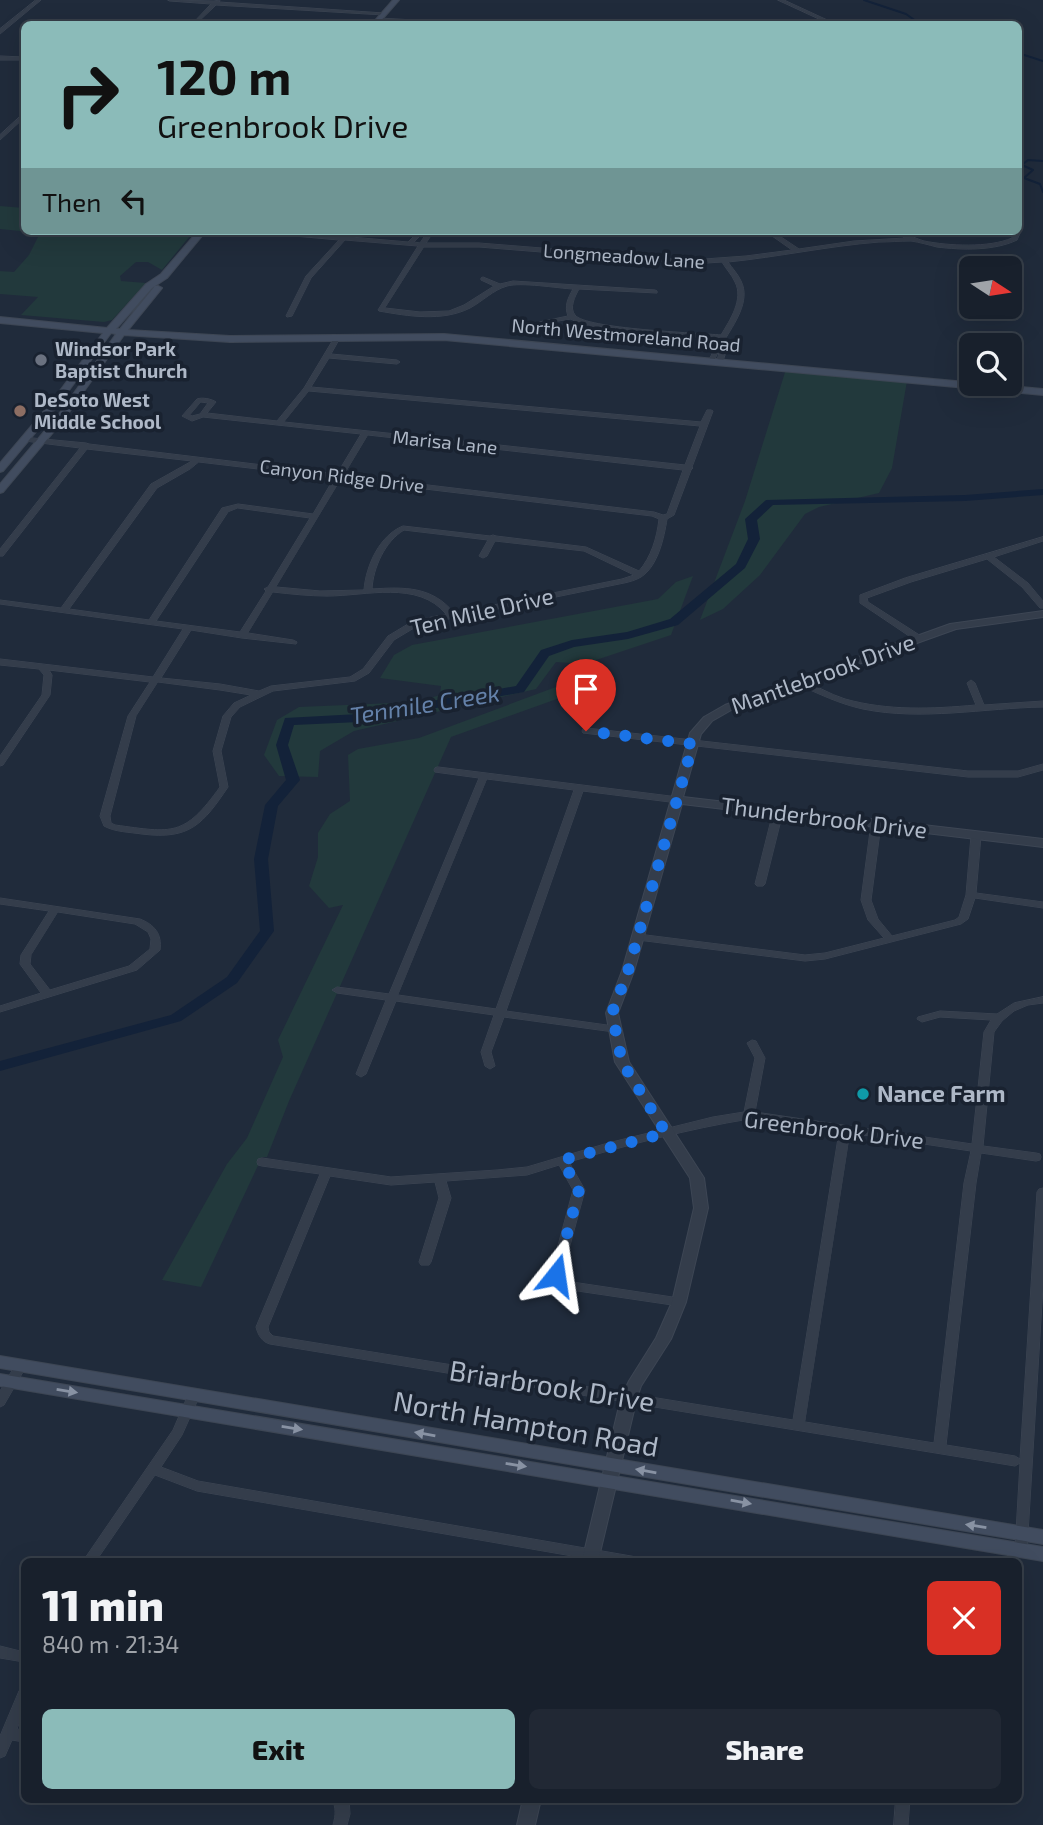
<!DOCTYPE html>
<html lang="en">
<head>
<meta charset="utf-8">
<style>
  body { margin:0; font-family:"Exo 2",sans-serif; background:#212834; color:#f1f3f6; height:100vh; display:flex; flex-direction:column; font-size:26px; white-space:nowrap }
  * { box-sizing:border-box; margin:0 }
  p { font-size:23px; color:#9fa3a9 }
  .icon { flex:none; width:38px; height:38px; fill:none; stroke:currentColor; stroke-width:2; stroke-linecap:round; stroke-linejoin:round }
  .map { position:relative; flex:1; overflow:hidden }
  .drawer { position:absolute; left:21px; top:1558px; width:1001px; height:245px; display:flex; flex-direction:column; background:#18202c; border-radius:10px; box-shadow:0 7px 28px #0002,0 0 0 2px #363e48 }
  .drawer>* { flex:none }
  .hud { position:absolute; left:21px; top:21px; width:1001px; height:214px; border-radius:10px; box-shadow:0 7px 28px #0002,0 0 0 2px #363e48; background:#8bbbb9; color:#111; overflow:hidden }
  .needle { width:46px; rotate:102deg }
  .fabs { position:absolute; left:959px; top:256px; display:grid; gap:14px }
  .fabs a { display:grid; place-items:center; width:63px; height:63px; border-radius:10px; background:#18202c; box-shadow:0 7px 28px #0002,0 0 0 2px #363e48; font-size:35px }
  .pin { position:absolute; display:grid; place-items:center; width:60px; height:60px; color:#fff; margin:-72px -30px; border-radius:50% 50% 50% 0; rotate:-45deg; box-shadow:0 0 7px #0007 }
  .pin .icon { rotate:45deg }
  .me { position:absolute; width:77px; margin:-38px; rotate:15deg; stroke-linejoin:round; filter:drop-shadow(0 0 5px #0008) }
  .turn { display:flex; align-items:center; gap:24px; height:147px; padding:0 21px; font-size:32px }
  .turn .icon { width:91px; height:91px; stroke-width:2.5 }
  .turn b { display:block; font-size:49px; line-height:60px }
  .then { display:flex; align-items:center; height:66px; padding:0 21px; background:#0003; gap:14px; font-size:26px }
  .round { display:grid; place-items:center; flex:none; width:74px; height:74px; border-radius:10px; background:#212834 }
  .headline { display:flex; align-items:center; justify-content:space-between; height:119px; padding:0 21px }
  h1 { font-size:42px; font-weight:800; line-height:52px }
  .button { display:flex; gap:14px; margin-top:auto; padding:14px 21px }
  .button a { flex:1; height:80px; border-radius:10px; background:#8bbbb9; color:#111; font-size:28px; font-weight:800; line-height:80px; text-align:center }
  .button a+a { background:#212834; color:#f1f3f6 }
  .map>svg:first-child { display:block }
  .green { fill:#22393c }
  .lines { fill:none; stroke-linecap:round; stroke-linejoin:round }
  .stream { stroke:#132239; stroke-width:2 }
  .river { fill:#132239; fill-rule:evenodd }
  .minor-casing { stroke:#3d4654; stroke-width:1 }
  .tertiary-casing { stroke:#3d4654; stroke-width:2 }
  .secondary-casing { stroke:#3d4654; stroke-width:2 }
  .minor { fill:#343d4b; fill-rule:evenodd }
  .tertiary { fill:#343d4b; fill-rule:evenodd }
  .secondary { fill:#414c5f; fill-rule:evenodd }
  .oneway { fill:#8892a3 }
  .route { stroke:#1a73e8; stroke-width:12; stroke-dasharray:0 21.6 }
  .worship-dot { fill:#6b7280; stroke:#192230; stroke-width:2.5 }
  .education-dot { fill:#8d6e63; stroke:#192230; stroke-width:2.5 }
  .culture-dot { fill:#0f9aa8; stroke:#192230; stroke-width:2.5 }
  .labels { text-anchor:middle; stroke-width:7; stroke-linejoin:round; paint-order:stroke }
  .far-street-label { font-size:19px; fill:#aeb8c7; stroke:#192230 }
  .far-poi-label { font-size:19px; font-weight:bold; fill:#aeb8c7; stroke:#192230; text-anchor:start }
  .street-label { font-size:23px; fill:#aeb8c7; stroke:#192230 }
  .poi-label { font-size:23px; font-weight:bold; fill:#aeb8c7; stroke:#192230; text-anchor:start }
  .water-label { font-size:24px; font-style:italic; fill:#6481a9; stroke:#192230 }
  .near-street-label { font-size:28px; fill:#aeb8c7; stroke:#192230 }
</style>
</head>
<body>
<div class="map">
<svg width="1043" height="1825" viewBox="0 0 1043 1825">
  <rect width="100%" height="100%" fill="#202b3b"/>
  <path class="green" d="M0,206l24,2v23h170l-32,39 -14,-8h-12l-16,14 1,5 25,2 -34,37 -8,2 -83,-7 17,-18 -38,-3v-23l14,1 15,-17 9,-18 -18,-6 -20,-2z
    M786,369l121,12 -15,87 -13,25 -60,14 -14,7 -45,61 -37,34 -23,11 45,-119z
    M693,576l-22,59 -87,29 -28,-2 -20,27 -182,42 -34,20 -2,26 -39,-1 -15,-21 13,-35 22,-13 118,-5 23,-7 1,-9 -61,-8 14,-23 18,-10 246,-46 18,-17z
    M599,671l8,10 -156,56 -162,364 -22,56h-5l-61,130 -39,-7 65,-116 20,-26 36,-81 -5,-17 65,-135 -14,3 -20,-22 9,-29v-24l12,-19 20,-13 -2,-46 10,-6 61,-11z"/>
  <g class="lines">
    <path class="stream" d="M864,0l42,14 14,10
      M1018,53l25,8
      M1043,161l-15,-1 -6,5 11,5 -9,8 16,6 3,8"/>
    <path class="river" d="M1043,489v6l-78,6 -192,4 -16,15 3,19 -15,29 -67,57 -50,14 -54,8 -25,9 -25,36 -165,30 -65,3 -6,20 12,35 -22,26 -10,53 6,72 -37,52 -56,38 -181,50v-10l171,-46 56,-38 33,-46 -6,-72 11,-54 21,-25 -10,-35 9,-27 74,-4 157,-28 25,-36 31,-10 55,-8 43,-13 66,-55 12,-25 -3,-20 21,-19 199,-5z"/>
    <g class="minor-casing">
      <path id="minor" d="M36,0h5l-41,34v-5z
        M168,0l46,1 6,-1 -1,2 165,11 2,1 -2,1 -168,-10 -20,19h-4l19,-20 -41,-3z
        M778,0h6l52,24h-6z
        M379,18l71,4 3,2h-21l-55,-3 -1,-1z
        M0,56l24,1v3h-24z
        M24,113v5l-24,22v-5z
        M1018,229l3,2 -4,9c-23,11 -55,10 -80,7 -8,-2 -18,-5 -26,-6 -11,0 -22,1 -32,1 -51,4 -101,15 -151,20 4,6 10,12 13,19 10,20 -7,43 -17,60l3,8 -4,12 -3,2 -3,-2 3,-13 -6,13 -5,-1 10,-21 -118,-10 -21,-5 -9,-5 -32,5v-2l29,-6c-4,-10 0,-18 5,-27 -16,-1 -52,-7 -66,-3 -14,4 -24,15 -37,22 -28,14 -62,8 -91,3l-1,-1 40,-64 -73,-6 -34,38 -19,38 -5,1 -1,-1 20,-40 33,-36 -78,-7 -3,-2h24l126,11 11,-11h6l-11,11 6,1 8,-12h6l-8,12h53l212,17 55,-4 46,-6 -27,-19h7l27,18 55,-8 51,-3 -12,-7c11,0 20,7 31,10 25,5 65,7 88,-3l3,-7h3zM424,247h55l212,17 31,-2c4,7 10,13 13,20 9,17 -5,38 -14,53 -23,-2 -136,-6 -146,-20 -6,-7 0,-19 4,-26l78,4v-2l-2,-1 -142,-9 -13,3 -17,-7 -2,1v2l13,6 -30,19 -15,6 -29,1 -35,-4z
        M220,231h26c-6,3 -20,3 -26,0z
        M337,336l3,2 -9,16 66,6 3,2 -3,2 -68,-6 -18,29 390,35 6,-12h4l2,1 -21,56 1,1 -2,2 -17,45 -7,4c-3,19 -9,47 -26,58 -5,3 -12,5 -17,6l-205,42 -25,15 -25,33 -14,8 -82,10 -33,16 -9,10 -10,34 7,36c-25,37 -38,53 -86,47 -13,-2 -27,-2 -38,-8l-4,-10 28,-100 22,-34 -101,-12 3,5 -2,20 -47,70 -3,1v-10l42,-61 2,-20 -5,-6 -39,-4v-6l153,18 30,-48 -183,-25v-4l61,8 90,-124 41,-23 -105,-12 -84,107h-3v-7l80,-101 -55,-7h-3v-4l64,6 3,1 248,30 24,-40 -158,-17 -11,4 -10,-5 15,-17c5,-2 15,0 19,3l-9,11 70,8 27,-33 30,-50zM309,391l391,35 -15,39 -401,-43zM201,402l7,1 -8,11 -8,2 -2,-1zM368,435l315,35 -16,44 -4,1 -9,-3 -310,-37zM199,462l135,16 -21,36 -75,-10 -16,4 -73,112 -80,-11 88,-121 33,-19zM341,479l311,37 7,3c-2,19 -8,38 -20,52l-53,-24 -90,-11 -3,-1 -3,1 -87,-10c-23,9 -37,39 -39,64l-44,1 -44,-4zM238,508l72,10 -42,69 -4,2 2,2 -26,41 -84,-11 72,-109zM404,530l84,10 -9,16 4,2 4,-2 8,-15 89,10 50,24 -12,4 -168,34c-22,-27 -50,-26 -82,-24 1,-21 13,-48 32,-59zM273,592c18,2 36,4 54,4 39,0 91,-16 119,18l-33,7 -25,15 -25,33 -13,8 -79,9 -12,5 -39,-7 -59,-6 30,-48 51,8 54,6 1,-2 -4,-2 -45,-7zM158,682l62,8 31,5 -17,8 -11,13 -10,35 7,36c-36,50 -47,46 -105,38l-4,-2 -1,-7 26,-100z
        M1043,537v4l-49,16 34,26 15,18v7h-3l-18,-21 -35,-28 -76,23 -44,16 1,4 53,34v4h-6l-55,-37v-8l45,-17z
        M800,679c15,6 29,15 45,20 43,12 87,10 131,6l-9,-22 4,-3 4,3 9,22 59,-4v6c-59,1 -121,14 -180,2 -23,-5 -44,-15 -66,-25l-1,-2z
        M586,728l382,43h50l25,-7v6l-25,7h-50l-385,-44 -1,-2 1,-2z
        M438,767l240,30 5,3 -5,3 -95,-12 -77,220 108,15 5,3 -1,2 -4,1 -110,-15 -13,35 4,14 -5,3 -5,-3 -4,-14 13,-37 -98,-14 -30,73 -5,3 -5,-3 30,-74 -49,-7 -5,-3 5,-3 52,7 90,-216 -44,-6 -1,-2 1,-2zM487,779l87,11 -78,219 -98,-14z
        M778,809l5,3 -18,72 -2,2h-6l-2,-2 18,-72z
        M876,821l5,3 -10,76 7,19 14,17 63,-16 4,-3 7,-22 5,-59 5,-3 5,3 -5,57 67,9v6l-68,-10 -7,21 -7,5 -136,35 -20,2 -167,-21 -5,-3 5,-3 167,21 20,-2 59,-15 -16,-18 -7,-20 10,-76z
        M0,898l140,21c15,6 22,15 20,31l-23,20 -137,42v-6l41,-13 -21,-29 1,-9 28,-44 -49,-7zM58,912l77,12 13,8 3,7 -1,10 -21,17 -79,24 -20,-26 1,-9z
        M1043,997v6l-15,2 -14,6 -12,10 -8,11 -11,114 53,7 4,1 1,3 -1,3 -4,1 -55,-8 -5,30 -30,262 69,11 5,3 17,-267 2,-3 4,-1v98l-16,264 -1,4 -5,1 -5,-1 -1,-4 5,-87 -5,3 -745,-122c-8,-2 -12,-9 -14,-17l64,-153 -58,-8 -4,-1 -1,-3 1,-3 4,-1 129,19 106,-7 30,-3 81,-24 105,-26 31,-5 11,-54 -8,-15 5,-3 4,1 9,17 -10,54 217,32 12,-112 7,-12 -51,-3 -18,5 -5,-3 1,-2 22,-6 57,3 17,-11zM749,1119l90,13 -46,288 -520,-84 -4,-4 -1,-5 62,-151 61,9 44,-3 4,16 -20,64 2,3h8l2,-3 20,-64 -5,-17 81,-6 32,-10 14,25 -23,85 6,10 15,5 108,16 4,-1 2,-3 -2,-3 -4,-1 -107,-16 -8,-3 -2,-4 23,-85 -16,-28c59,-17 119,-33 180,-43zM850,1133l121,18 -7,32 -30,260 -129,-21z
        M21,1361l4,1 2,3 -23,40 -4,2v-16l17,-29z
        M194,1390l4,2 2,3 -18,40 -21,32 37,14 433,75 5,1 1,4h-36l-404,-70 -42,-16 -59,86h-13l90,-131 15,-35 2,-3z
        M0,1646l24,6v10l-24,-4z
        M24,1689v21l-7,19 7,1v12l-12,-2 -7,16 -5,2v-22l19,-45z
        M332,1799h17l1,15 -3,11h-14c3,-11 3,-17 -1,-26z
        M896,1799h14l-2,26h-14z"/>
    </g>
    <g class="tertiary-casing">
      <path id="tertiary" d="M1043,611v6l-87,12 -223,80 -21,12 -11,13 -18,63 360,42v8l-361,-43 -48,167 -16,42 11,49 75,116 4,30 -22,94 -15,37 -30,47 -4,12 -39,163h-16l39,-163 8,-17 27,-43 16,-36 22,-94 -4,-30 -75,-116 -9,-49 16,-42 68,-238 14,-16 21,-12 225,-81z
        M523,1799h18l-6,26h-18z"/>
    </g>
    <g class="secondary-casing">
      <path id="secondary" d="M393,0h6l-21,24h-6z
        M198,231h8l-39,47 -15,10 -36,41h4l35,-43h3l4,2 -34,42 102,6 214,-2 599,55v6l-599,-55 -214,2 -106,-7 -59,83 -62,74 -3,1v-9l59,-70 57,-80 -5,-1 -55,75 -53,63 -3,1v-9l50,-59 53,-71 -103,-10v-6l107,11 39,-44 15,-10z
        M0,1356l1043,174v14l-1043,-176z
        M0,1374l1043,173v14l-1043,-175z"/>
    </g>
    <use href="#minor" class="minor"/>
    <use href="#tertiary" class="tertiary"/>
    <use href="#secondary" class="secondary"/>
  </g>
  <defs><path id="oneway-solid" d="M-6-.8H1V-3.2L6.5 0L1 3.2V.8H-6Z" transform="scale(1.75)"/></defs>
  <g class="oneway">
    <use href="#oneway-solid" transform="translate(67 1391) rotate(9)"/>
    <use href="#oneway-solid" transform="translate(292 1428) rotate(9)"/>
    <use href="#oneway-solid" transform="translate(425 1434) rotate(-170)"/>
    <use href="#oneway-solid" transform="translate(516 1465) rotate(9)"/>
    <use href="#oneway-solid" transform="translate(646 1471) rotate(-170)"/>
    <use href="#oneway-solid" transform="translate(741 1502) rotate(10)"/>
    <use href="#oneway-solid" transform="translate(976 1526) rotate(-171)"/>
  </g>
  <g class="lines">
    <path class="route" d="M556,1275l23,-85 -17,-30 104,-27 -44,-71 -10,-49 16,-42 65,-227 -107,-13"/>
  </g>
  <circle class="worship-dot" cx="41" cy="360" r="7"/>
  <circle class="education-dot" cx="20" cy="411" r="7"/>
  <circle class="culture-dot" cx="863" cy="1094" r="7"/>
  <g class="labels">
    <g class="far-street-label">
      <text transform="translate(624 256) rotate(4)" y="7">Longmeadow Lane</text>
      <text transform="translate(626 335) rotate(5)" y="7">North Westmoreland Road</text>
      <text transform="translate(445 442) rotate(6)" y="7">Marisa Lane</text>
      <text transform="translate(342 476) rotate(7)" y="7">Canyon Ridge Drive</text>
    </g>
    <g class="far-poi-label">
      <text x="55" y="356">Windsor Park<tspan x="55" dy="22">Baptist Church</tspan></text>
      <text x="34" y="407">DeSoto West<tspan x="34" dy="22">Middle School</tspan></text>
    </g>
    <g class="street-label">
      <text transform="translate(482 612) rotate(-13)" y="8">Ten Mile Drive</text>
      <text transform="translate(823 674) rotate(-20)" y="8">Mantlebrook Drive</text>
      <text transform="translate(824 818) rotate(7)" y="8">Thunderbrook Drive</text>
      <text transform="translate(834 1130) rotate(7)" y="8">Greenbrook Drive</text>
    </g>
    <g class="poi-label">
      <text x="877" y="1102">Nance Farm</text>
    </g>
    <g class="water-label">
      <text transform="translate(425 705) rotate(-9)" y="8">Tenmile Creek</text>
    </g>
    <g class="near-street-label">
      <text transform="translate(552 1386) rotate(9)" y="10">Briarbrook Drive</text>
      <text transform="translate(526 1424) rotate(10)" y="10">North Hampton Road</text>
    </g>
  </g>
</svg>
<div class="fabs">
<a><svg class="needle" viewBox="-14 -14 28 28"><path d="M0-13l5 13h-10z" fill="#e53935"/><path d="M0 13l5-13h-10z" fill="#9fa3a9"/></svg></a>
<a><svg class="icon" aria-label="search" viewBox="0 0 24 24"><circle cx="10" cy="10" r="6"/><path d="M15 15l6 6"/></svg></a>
</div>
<div class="pin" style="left:586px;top:731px;background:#d93025"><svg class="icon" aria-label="arrive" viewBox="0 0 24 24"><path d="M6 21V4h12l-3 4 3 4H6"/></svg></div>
<svg class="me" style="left:556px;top:1275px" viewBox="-20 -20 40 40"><path d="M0-17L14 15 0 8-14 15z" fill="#1a73e8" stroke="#fff" stroke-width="4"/></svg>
<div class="hud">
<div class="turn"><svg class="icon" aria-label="right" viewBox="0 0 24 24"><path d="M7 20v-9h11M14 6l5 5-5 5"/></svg><div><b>120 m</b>Greenbrook Drive</div></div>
<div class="then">Then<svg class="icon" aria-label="left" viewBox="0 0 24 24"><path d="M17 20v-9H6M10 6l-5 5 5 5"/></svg></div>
</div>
<section class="drawer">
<div class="headline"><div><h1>11 min</h1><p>840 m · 21:34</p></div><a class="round" style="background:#d93025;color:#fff"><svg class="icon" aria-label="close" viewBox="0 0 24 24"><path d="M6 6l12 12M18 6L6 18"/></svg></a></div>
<div class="button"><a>Exit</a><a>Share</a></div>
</section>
</div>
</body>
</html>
